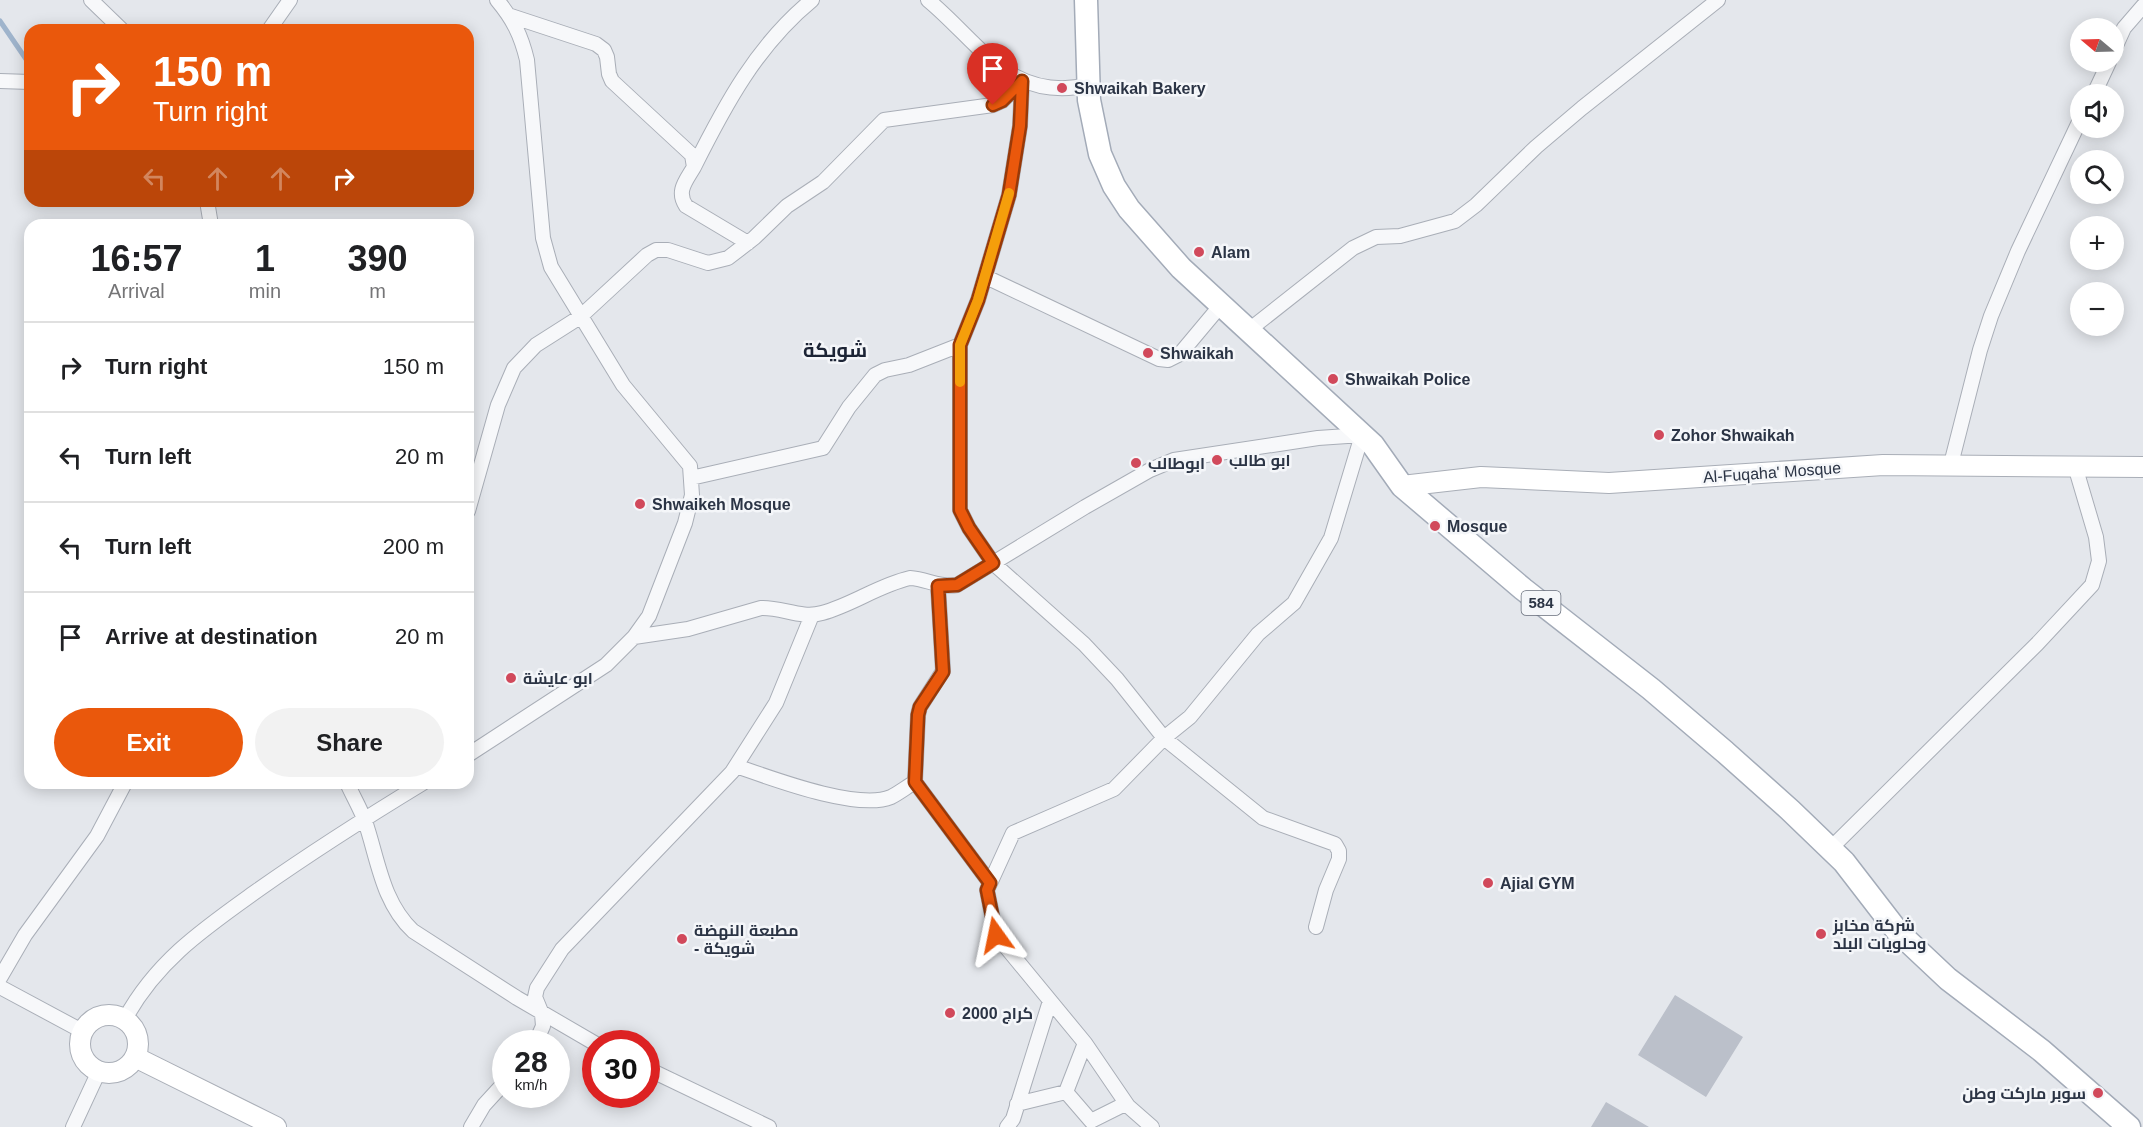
<!DOCTYPE html>
<html lang="en">
<head>
<meta charset="utf-8">
<style>
  body { margin:0; font-family:Arial,Cairo,sans-serif; background:#f2f2f2; color:#202124; height:100vh; display:flex; flex-direction:column; font-size:22px; white-space:nowrap }
  * { box-sizing:border-box; margin:0 }
  p { font-size:20px; color:#757577 }
  .icon { flex:none; width:33px; height:33px; fill:none; stroke:currentColor; stroke-width:2; stroke-linecap:round; stroke-linejoin:round }
  .map { position:relative; flex:1; overflow:hidden }
  .sheet { position:absolute; left:24px; top:219px; width:450px; height:570px; display:flex; flex-direction:column; background:#fff; border-radius:18px; box-shadow:0 3px 15px #0003 }
  .sheet>* { flex:none }
  .guide { position:absolute; left:24px; top:24px; width:450px; height:183px; border-radius:18px; box-shadow:0 3px 15px #0003; background:#ea580c; color:#fff; overflow:hidden }
  .needle { width:39px; rotate:289deg }
  .buttons { position:absolute; left:2070px; top:18px; display:grid; gap:12px }
  .buttons a { display:grid; place-items:center; width:54px; height:54px; border-radius:50%; background:#fff; box-shadow:0 3px 15px #0003; font-size:30px }
  .speed { position:absolute; left:492px; top:1030px; display:flex; gap:12px; font-size:30px; font-weight:700; text-align:center }
  .speed>* { display:grid; place-content:center; width:78px; height:78px; border-radius:50%; background:#fff; box-shadow:0 3px 15px #0003; line-height:1 }
  .speed small { font-size:15px; font-weight:400 }
  .speed .limit { border:9px solid #d22; background:#fff; color:#111 }
  .pin { position:absolute; display:grid; place-items:center; width:51px; height:51px; color:#fff; margin:-62px -26px; border-radius:50% 50% 50% 0; rotate:-45deg; box-shadow:0 0 6px #0007 }
  .pin .icon { rotate:45deg }
  .me { position:absolute; width:66px; margin:-33px; rotate:348deg; stroke-linejoin:round; filter:drop-shadow(0 0 4px #0008) }
  .turn { display:flex; align-items:center; gap:21px; height:126px; padding:0 30px; font-size:27px }
  .turn .icon { width:78px; height:78px; stroke-width:2.5 }
  .turn b { display:block; font-size:42px; line-height:51px }
  .lanes { display:flex; align-items:center; height:57px; padding:0 30px; background:#0003; justify-content:center; gap:30px; direction:ltr }
  .lanes .off { opacity:.35 }
  .eta { display:flex; justify-content:space-evenly; align-items:center; height:102px; text-align:center }
  .eta b { font-size:36px; font-weight:700; line-height:42px }
  .button { display:flex; gap:12px; margin-top:auto; padding:12px 30px }
  .button a { flex:1; height:69px; border-radius:36px; background:#ea580c; color:#fff; font-size:24px; font-weight:700; line-height:69px; text-align:center }
  .button a+a { background:#f2f2f2; color:#202124 }
  ul { padding:0; list-style:none }
  li { display:flex; align-items:center; gap:18px; height:90px; padding:0 30px; border-top:2px solid #e0e0e0 }
  li div { flex:1 }
  li b { display:block; font-size:22px }
  li em { font-style:normal }
  .map>svg:first-child { display:block }
  .lines { fill:none; stroke-linecap:round; stroke-linejoin:round }
  .stream { stroke:#9fb4cc; stroke-width:5 }
  .building { fill:#bbc0ca }
  .street-casing { stroke:#a9aeb7; stroke-width:16 }
  .secondary-casing { stroke:#a9aeb7; stroke-width:22 }
  .primary-casing { stroke:#a3abb8; stroke-width:25 }
  .street { stroke:#f7f8fa; stroke-width:14 }
  .secondary { stroke:#fff; stroke-width:20 }
  .primary { stroke:#fff; stroke-width:22 }
  .route-casing { stroke:#983908; stroke-width:15 }
  .route { stroke:#ea580c; stroke-width:10 }
  .slow { stroke:#f59e0b; stroke-width:10 }
  .poi-dot { fill:#d1495b; stroke:#f4f6f9; stroke-width:2 }
  .labels { text-anchor:middle; stroke-width:5; stroke-linejoin:round; paint-order:stroke }
  .shield { fill:#f4f6f9; stroke:#676e7b; stroke-width:1.5 }
  .shield-label { font-size:15px; font-weight:bold; fill:#2b3445 }
  .poi-label { font-size:16px; font-weight:bold; fill:#2b3445; stroke:#f4f6f9; text-anchor:start }
  .street-label { font-size:16px; fill:#2b3445; stroke:#f4f6f9 }
  .quarter-label { font-size:20px; font-weight:bold; fill:#1d2536; stroke:#f4f6f9 }
</style>
</head>
<body>
<div class="map">
<svg width="2143" height="1127" viewBox="0 0 2143 1127">
  <rect width="100%" height="100%" fill="#e4e7ec"/>
  <g class="lines">
    <path class="stream" d="M0,21l30,44"/>
  </g>
  <path class="building" d="M1675,995l68,42 -37,60 -68,-42z
    M1606,1102l43,25h-58z"/>
  <g class="lines">
    <g class="street-casing">
      <path id="street" d="M91,0l31,30
        M928,0c52,43 82,103 161,85
        M511,16l85,28 8,6 3,7 2,17 3,7 80,74 2,12c-8,14 -18,24 -8,39l62,37
        M269,30l21,-30
        M2114,50l10,-22 19,-22
        M0,81l30,1
        M1022,81l-2,45 -11,69 -31,105 -18,45v165l9,18 24,35 91,81 33,35 47,59 99,80 72,26 4,7v8l-13,31 -10,37
        M2094,94l15,-32
        M694,167c31,-62 63,-122 118,-167
        M207,201l4,24
        M986,277l173,82 9,1 12,-6 41,-49
        M1249,330l104,-82 23,-11 24,-1 55,-15 21,-16 60,-58 46,-39 136,-108
        M1951,464l29,-114 11,-34 27,-65 62,-131
        M691,478l132,-30 26,-41 26,-32 10,-5 24,-5 51,-20
        M468,511l30,-106 16,-37 22,-23 44,-28 67,-62 9,-5h12l40,13 20,-5 26,-20 33,-32 36,-24 61,-62 109,-15 9,-4 20,-20
        M634,637l54,-8 73,-21c21,-1 40,11 61,5 30,-8 57,-28 88,-35 17,1 30,10 47,7l128,-78 65,-37 24,-10 144,-22 44,-3 -31,103 -37,65 -36,31 -68,83 -26,21 -50,51 -101,44 -26,57 9,45 89,108 43,63 24,21
        M468,755l138,-90 28,-28 15,-21 36,-93 7,-28 -2,-29 -67,-81 -72,-118 -8,-29 -16,-178c-6,-25 -14,-41 -30,-60
        M736,766c35,12 121,45 155,31 8,-4 17,-11 24,-15l3,-67 2,-8 23,-36 -5,-85
        M915,782l75,101
        M347,783c6,13 13,25 18,38 13,38 17,81 48,110l104,67 79,46
        M1830,849l207,-205 55,-59 7,-24 -3,-24 -21,-71
        M0,978l25,-43 72,-99 28,-53
        M0,987l82,44
        M125,1019c32,-59 80,-91 133,-129 54,-38 109,-73 165,-107
        M1085,1043l-19,49 25,29 30,-15h7
        M535,1044l8,-18 -1,-12 -7,-17 2,-9 25,-39 170,-177 44,-69 36,-88
        M646,1068l123,59
        M1017,1104l49,-12
        M73,1127l26,-56
        M471,1127l13,-22 22,-24
        M1007,1127l6,-8 37,-118"/>
    </g>
    <g class="secondary-casing">
      <path id="secondary" d="M1402,486l79,-9 128,6 274,-18 260,2
        M80 1044a29 29 0 1 1 58 0a29 29 0 1 1-58 0Z
        M135,1057l141,70"/>
    </g>
    <g class="primary-casing">
      <path id="primary" d="M1086,0l3,100 11,54 14,32 15,23 52,59 192,177 29,41 121,103 128,100 74,63 65,58 54,52 54,70 50,47 94,72 87,76"/>
    </g>
    <use href="#street" class="street"/>
    <use href="#secondary" class="secondary"/>
    <use href="#primary" class="primary"/>
  </g>
  <g class="lines">
    <g class="route-casing">
      <path id="route" d="M993,105l9,-4 20,-20 -2,45 -11,69 -31,105 -18,45v165l9,18 24,35 -36,22 -19,1 5,86 -23,35 -2,8 -3,67 75,101 -3,7 9,45"/>
    </g>
    <use href="#route" class="route"/>
    <path class="slow" d="M960,382v-37l18,-45 31,-107"/>
  </g>
  <g class="poi-dot">
    <circle cx="1062" cy="88" r="6"/>
    <circle cx="1199" cy="252" r="6"/>
    <circle cx="1148" cy="353" r="6"/>
    <circle cx="1333" cy="379" r="6"/>
    <circle cx="1659" cy="435" r="6"/>
    <circle cx="1217" cy="460" r="6"/>
    <circle cx="1136" cy="463" r="6"/>
    <circle cx="640" cy="504" r="6"/>
    <circle cx="1435" cy="526" r="6"/>
    <circle cx="511" cy="678" r="6"/>
    <circle cx="1488" cy="883" r="6"/>
    <circle cx="1821" cy="934" r="6"/>
    <circle cx="682" cy="939" r="6"/>
    <circle cx="950" cy="1013" r="6"/>
    <circle cx="2098" cy="1093" r="6"/>
  </g>
  <g class="labels">
    <rect class="shield" x="1521.5" y="591" width="39" height="24" rx="4.5"/>
    <g class="shield-label">
      <text x="1541" y="608">584</text>
    </g>
    <g class="poi-label">
      <text x="1074" y="94">Shwaikah Bakery</text>
      <text x="1211" y="258">Alam</text>
      <text x="1160" y="359">Shwaikah</text>
      <text x="1345" y="385">Shwaikah Police</text>
      <text x="1671" y="441">Zohor Shwaikah</text>
      <text x="1229" y="466">ابو طالب</text>
      <text x="1148" y="469">ابوطالب</text>
      <text x="652" y="510">Shwaikeh Mosque</text>
      <text x="1447" y="532">Mosque</text>
      <text x="523" y="684">ابو عايشة</text>
      <text x="1500" y="889">Ajial GYM</text>
      <text x="1833" y="931">شركة مخابز<tspan x="1833" dy="18">وحلويات البلد</tspan></text>
      <text x="694" y="936">مطبعة النهضة<tspan x="694" dy="18">- شويكة</tspan></text>
      <text x="962" y="1019">كراج 2000</text>
      <text x="2086" y="1099" text-anchor="end">سوبر ماركت وطن</text>
    </g>
    <g class="street-label">
      <text transform="translate(1772 472) rotate(-4)" y="6">Al-Fuqaha' Mosque</text>
    </g>
    <g class="quarter-label">
      <text x="835" y="357">شويكة</text>
    </g>
  </g>
</svg>
<div class="buttons">
<a><svg class="needle" viewBox="-14 -14 28 28"><path d="M0-13l5 13h-10z" fill="#e53935"/><path d="M0 13l5-13h-10z" fill="#757577"/></svg></a>
<a><svg class="icon" aria-label="sound" viewBox="0 0 24 24"><path d="M4 9h4l5-4v14l-5-4H4zM17 9q2 3 0 6"/></svg></a>
<a><svg class="icon" aria-label="search" viewBox="0 0 24 24"><circle cx="10" cy="10" r="6"/><path d="M15 15l6 6"/></svg></a>
<a>+</a>
<a>−</a>
</div>
<div class="speed"><div>28<small>km/h</small></div><div class="limit">30</div></div>
<div class="pin" style="left:993px;top:105px;background:#d93025"><svg class="icon" aria-label="arrive" viewBox="0 0 24 24"><path d="M6 21V4h12l-3 4 3 4H6"/></svg></div>
<svg class="me" style="left:996px;top:935px" viewBox="-20 -20 40 40"><path d="M0-17L14 15 0 8-14 15z" fill="#ea580c" stroke="#fff" stroke-width="4"/></svg>
<div class="guide">
<div class="turn"><svg class="icon" aria-label="right" viewBox="0 0 24 24"><path d="M7 20v-9h11M14 6l5 5-5 5"/></svg><div><b>150 m</b>Turn right</div></div>
<div class="lanes"><svg class="icon off" aria-label="left" viewBox="0 0 24 24"><path d="M17 20v-9H6M10 6l-5 5 5 5"/></svg><svg class="icon off" aria-label="ahead" viewBox="0 0 24 24"><path d="M12 20V5M6 11l6-6 6 6"/></svg><svg class="icon off" aria-label="ahead" viewBox="0 0 24 24"><path d="M12 20V5M6 11l6-6 6 6"/></svg><svg class="icon" aria-label="right" viewBox="0 0 24 24"><path d="M7 20v-9h11M14 6l5 5-5 5"/></svg></div>
</div>
<section class="sheet">
<div class="eta">
<div><b>16:57</b><p>Arrival</p></div>
<div><b>1</b><p>min</p></div>
<div><b>390</b><p>m</p></div>
</div>
<ul>
<li><svg class="icon" aria-label="right" viewBox="0 0 24 24"><path d="M7 20v-9h11M14 6l5 5-5 5"/></svg><div><b>Turn right</b></div><em>150 m</em></li>
<li><svg class="icon" aria-label="left" viewBox="0 0 24 24"><path d="M17 20v-9H6M10 6l-5 5 5 5"/></svg><div><b>Turn left</b></div><em>20 m</em></li>
<li><svg class="icon" aria-label="left" viewBox="0 0 24 24"><path d="M17 20v-9H6M10 6l-5 5 5 5"/></svg><div><b>Turn left</b></div><em>200 m</em></li>
<li><svg class="icon" aria-label="arrive" viewBox="0 0 24 24"><path d="M6 21V4h12l-3 4 3 4H6"/></svg><div><b>Arrive at destination</b></div><em>20 m</em></li>
</ul>
<div class="button"><a>Exit</a><a>Share</a></div>
</section>
</div>
</body>
</html>
